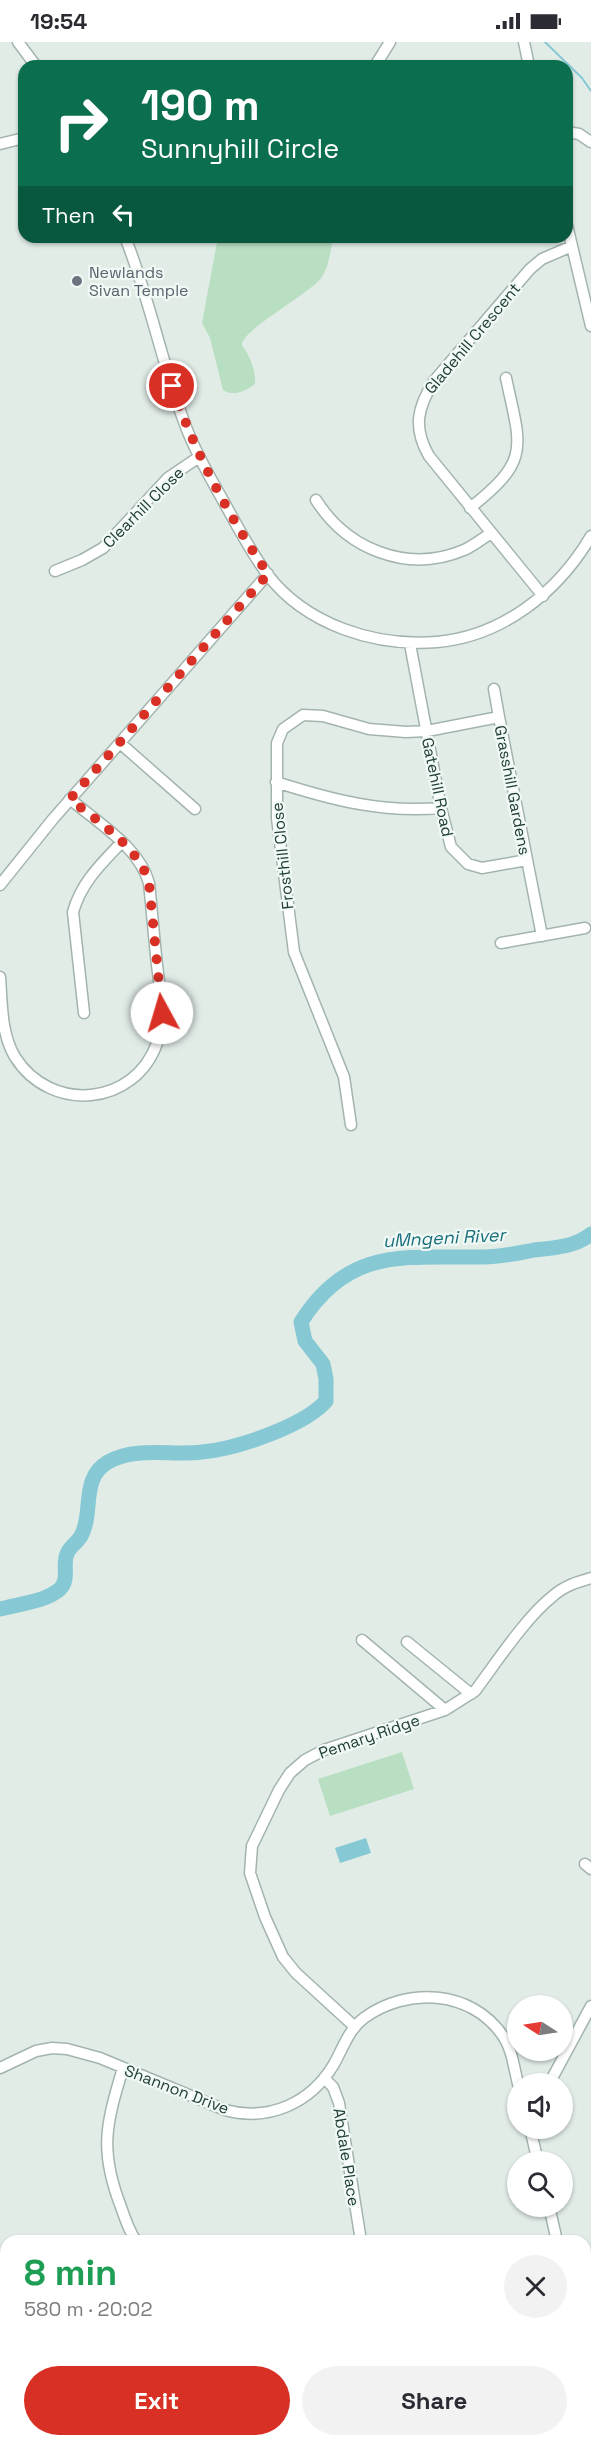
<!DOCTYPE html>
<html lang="en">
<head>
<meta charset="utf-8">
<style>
  body { margin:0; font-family:"Space Grotesk",sans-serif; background:#f2f2f3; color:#2b2b33; height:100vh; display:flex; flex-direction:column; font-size:22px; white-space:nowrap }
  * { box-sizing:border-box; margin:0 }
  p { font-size:20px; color:#7c7c81 }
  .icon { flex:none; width:33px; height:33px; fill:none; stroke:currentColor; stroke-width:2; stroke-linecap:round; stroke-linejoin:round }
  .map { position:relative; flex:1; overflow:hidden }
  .details { position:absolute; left:0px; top:2193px; width:591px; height:212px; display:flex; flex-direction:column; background:#fff; border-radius:18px 18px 0 0; box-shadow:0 2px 4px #0004 }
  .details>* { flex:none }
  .top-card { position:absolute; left:18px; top:18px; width:555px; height:183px; border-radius:18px; box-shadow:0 2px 4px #0004; background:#0b6e4f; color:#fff; overflow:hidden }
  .needle { width:39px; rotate:282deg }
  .fabs { position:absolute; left:507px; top:1953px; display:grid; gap:12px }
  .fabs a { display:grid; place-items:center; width:66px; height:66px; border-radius:50%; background:#fff; box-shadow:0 2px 4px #0004; font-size:30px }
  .pin { position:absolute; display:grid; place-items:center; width:51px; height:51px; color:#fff; margin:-26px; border:3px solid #fff; border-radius:50%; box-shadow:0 2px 6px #0007 }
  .me { position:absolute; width:66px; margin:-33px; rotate:354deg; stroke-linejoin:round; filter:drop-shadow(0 0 4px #0008) }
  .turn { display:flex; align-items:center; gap:21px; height:126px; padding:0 24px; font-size:27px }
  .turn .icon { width:78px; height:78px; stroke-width:2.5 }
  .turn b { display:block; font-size:42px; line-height:51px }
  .then { display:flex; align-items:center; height:57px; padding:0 24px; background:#0003; gap:12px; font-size:22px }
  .round { display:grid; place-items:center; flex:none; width:63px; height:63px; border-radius:32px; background:#f2f2f3 }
  .headline { display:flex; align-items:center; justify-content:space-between; height:102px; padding:0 24px }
  h1 { font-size:36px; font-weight:800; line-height:45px; color:#1e9e55 }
  .action { display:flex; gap:12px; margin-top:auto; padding:12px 24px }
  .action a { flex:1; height:69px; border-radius:36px; background:#d93025; color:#fff; font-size:24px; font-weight:800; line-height:69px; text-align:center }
  .action a+a { background:#f2f2f3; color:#2b2b33 }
  .status { display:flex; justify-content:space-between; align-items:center; height:42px; padding:0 30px; background:#fff; direction:ltr }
  .status svg { height:16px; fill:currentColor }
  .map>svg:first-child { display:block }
  .green { fill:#b9dfc2 }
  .water { fill:#86c9d4 }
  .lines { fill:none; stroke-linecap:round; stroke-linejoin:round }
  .stream { stroke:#86c9d4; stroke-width:2 }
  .river { stroke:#86c9d4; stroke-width:15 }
  .minor-casing { stroke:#a3b4ae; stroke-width:13 }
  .minor { stroke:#fff; stroke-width:10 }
  .route { stroke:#d93025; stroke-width:10; stroke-dasharray:0 18 }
  .worship-dot { fill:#6b7280; stroke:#f1f9f5; stroke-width:2 }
  .labels { text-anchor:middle; stroke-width:4.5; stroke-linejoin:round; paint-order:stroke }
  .worship-label { font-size:16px; fill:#5b616d; stroke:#f1f9f5; text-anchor:start }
  .street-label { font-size:16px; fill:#203e35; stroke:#f1f9f5 }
  .water-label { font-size:18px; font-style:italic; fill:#186d7c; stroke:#f1f9f5 }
</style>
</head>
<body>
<div class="status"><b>19:54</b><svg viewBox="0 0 49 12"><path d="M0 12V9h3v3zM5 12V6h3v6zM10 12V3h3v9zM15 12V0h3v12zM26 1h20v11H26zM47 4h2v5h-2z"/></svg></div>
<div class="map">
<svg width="591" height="2404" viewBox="0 0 591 2404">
  <rect width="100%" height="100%" fill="#e1ece7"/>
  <path class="green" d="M218,195h115c-2,12 -4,29 -11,40 -12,17 -81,53 -80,68 1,3 4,5 5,8 5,9 9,21 8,31 -9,7 -21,13 -32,6l-13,-52 -8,-15z
    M402,1710l12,37 -84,27 -12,-37z"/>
  <path class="water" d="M366,1796l5,15 -31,10 -5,-15z"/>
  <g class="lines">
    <path class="stream" d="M545,0l37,36 9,13
      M0,2348l6,1
      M47,2398l2,6"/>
    <path class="river" d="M0,1567c19,-5 45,-7 60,-20 10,-10 2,-24 7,-35 2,-7 10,-11 14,-18 13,-23 -1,-58 27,-74 29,-16 63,-6 94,-10 34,-3 102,-26 124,-51v-22l-3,-15 -18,-23 -4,-19c48,-76 105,-64 183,-65 17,0 34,-4 50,-7 20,-2 41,-3 57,-16"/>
    <g class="minor-casing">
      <path id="minor" d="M18,0l18,24
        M524,0l5,24
        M375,24l15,-24
        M567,90l12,2 12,8
        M0,102l24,-6
        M567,183l24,101
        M125,195c25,62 37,128 61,190 10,27 25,52 39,77 13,24 26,48 42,70 39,51 108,73 170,68 66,-6 121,-50 154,-106
        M316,458c31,49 91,74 148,50 9,-4 18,-11 27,-17
        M470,466c61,-48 51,-60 36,-130
        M55,529l27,-11 21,-12 65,-70 31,-21
        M543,554l-114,-140c-16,-28 -12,-48 5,-75l96,-112 12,-10 30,-13
        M410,602l31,164 10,39 17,17 14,4 45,-8
        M494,647l5,28
        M120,701l75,66
        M276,740c56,18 106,31 165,26
        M0,843l53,-66 215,-245
        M501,901l84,-15
        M0,935c2,26 1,57 15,80 36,57 120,49 142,-14 9,-24 3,-53 0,-78 -3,-27 -5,-54 -8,-82 -10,-36 -51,-60 -79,-84
        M84,971l-11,-101c8,-29 28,-48 48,-69
        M351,1083l-7,-48 -50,-125 -17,-134v-75l6,-14 20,-14 20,1 46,13 37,3 21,-1 72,-14 43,219
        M362,1598l83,70
        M407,1600l64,52
        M585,1822l6,5
        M355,1985l-59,-54 -13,-16 -18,-40 -15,-44 2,-27 27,-56 11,-17 15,-13 19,-10 121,-40 30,-19c21,-28 51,-74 78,-95 11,-10 24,-14 38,-18
        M0,2026l36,-17 16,-3 15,1 33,9 125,52c44,12 86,-7 109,-46 9,-16 15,-35 30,-46 42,-31 107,-29 139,18 9,13 11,32 15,48
        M123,2026c-17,56 -24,83 -2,139 4,12 8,24 15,34
        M324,2036l9,9 6,16 22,138
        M549,2042l42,-78
        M530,2086l8,34
        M549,2164l8,35
        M462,2398v6"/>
    </g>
    <use href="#minor" class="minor"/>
  </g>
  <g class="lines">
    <path class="route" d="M162,971l-13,-130c-10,-36 -51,-61 -79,-84l198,-225c-40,-59 -73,-121 -96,-188"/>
  </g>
  <circle class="worship-dot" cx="77" cy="239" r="6"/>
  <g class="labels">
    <g class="worship-label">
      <text x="89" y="236">Newlands<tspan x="89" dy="18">Sivan Temple</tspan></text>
    </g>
    <g class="street-label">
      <text transform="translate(472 296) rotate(-50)" y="6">Gladehill Crescent</text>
      <text transform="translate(143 465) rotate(-45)" y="6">Clearhill Close</text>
      <text transform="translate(438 745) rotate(78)" y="6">Gatehill Road</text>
      <text transform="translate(513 748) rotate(79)" y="6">Grasshill Gardens</text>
      <text transform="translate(282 814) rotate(-96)" y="6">Frosthill Close</text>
      <text transform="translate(369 1694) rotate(-19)" y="6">Pemary Ridge</text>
      <text transform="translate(177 2047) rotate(21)" y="6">Shannon Drive</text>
      <text transform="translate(347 2115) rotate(81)" y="6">Abdale Place</text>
    </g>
    <g class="water-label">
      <text transform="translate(444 1196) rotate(-3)" y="6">uMngeni River</text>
    </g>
  </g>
</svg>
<div class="fabs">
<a><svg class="needle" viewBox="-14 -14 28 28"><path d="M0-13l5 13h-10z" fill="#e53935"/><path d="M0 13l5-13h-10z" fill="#7c7c81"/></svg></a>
<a><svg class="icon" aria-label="sound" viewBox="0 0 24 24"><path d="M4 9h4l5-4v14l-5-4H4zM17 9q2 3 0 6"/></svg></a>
<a><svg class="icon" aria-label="search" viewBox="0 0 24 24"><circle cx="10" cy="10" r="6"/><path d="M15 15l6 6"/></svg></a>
</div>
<div class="pin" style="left:172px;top:344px;background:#d93025"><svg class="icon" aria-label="arrive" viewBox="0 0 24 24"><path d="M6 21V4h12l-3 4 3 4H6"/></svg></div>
<svg class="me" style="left:162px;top:971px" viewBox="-20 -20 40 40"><circle r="19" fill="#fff"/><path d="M0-13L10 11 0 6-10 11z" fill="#d93025"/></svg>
<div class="top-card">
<div class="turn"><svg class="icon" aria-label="right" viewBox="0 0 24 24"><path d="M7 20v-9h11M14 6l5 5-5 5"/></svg><div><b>190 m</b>Sunnyhill Circle</div></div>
<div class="then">Then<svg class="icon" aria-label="left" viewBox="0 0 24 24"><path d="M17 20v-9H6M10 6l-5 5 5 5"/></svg></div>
</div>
<section class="details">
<div class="headline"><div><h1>8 min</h1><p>580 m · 20:02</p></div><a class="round"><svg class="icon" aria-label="close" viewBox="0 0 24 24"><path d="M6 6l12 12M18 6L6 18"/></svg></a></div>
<div class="action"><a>Exit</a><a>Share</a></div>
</section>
</div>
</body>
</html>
